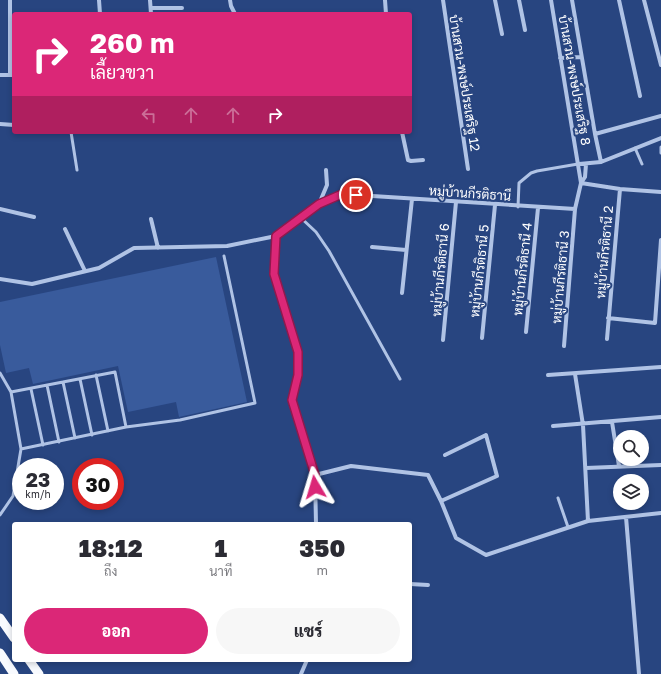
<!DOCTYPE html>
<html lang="th">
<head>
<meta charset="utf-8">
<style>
  body { margin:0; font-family:"Golos Text",Sarabun,sans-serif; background:#f7f7f7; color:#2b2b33; height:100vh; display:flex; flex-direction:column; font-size:15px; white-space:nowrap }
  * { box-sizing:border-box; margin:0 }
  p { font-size:13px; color:#7c7c81 }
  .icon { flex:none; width:22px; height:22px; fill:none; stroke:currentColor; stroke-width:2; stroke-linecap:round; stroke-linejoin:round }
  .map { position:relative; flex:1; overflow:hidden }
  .panel { position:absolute; left:12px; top:522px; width:400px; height:140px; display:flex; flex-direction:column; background:#fff; border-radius:4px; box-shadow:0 2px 6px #0003 }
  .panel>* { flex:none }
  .banner { position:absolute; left:12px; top:12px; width:400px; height:122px; border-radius:4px; box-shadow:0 2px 6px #0003; background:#db2777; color:#fff; overflow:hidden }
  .tools { position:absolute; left:613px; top:430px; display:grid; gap:8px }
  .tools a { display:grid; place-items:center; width:36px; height:36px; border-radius:50%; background:#fff; box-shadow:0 2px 6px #0003; font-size:20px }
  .speed { position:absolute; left:12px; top:458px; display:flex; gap:8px; font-size:20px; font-weight:700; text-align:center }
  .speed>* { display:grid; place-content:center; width:52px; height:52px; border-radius:50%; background:#fff; box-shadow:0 2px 6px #0003; line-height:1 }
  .speed small { font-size:10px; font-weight:400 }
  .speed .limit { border:6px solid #d22; background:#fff; color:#111 }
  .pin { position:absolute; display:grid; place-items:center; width:34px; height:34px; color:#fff; margin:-17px; border:2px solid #fff; border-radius:50%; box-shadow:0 1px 4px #0007 }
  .me { position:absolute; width:44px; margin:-22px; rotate:353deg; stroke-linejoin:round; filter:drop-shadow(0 0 3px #0008) }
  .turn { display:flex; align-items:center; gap:14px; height:84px; padding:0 12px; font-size:18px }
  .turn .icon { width:52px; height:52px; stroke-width:2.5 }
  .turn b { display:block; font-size:28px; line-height:34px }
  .lanes { display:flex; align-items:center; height:38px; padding:0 12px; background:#0003; justify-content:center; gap:20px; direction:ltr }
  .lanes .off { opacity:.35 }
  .eta { display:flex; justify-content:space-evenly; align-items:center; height:68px; text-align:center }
  .eta b { font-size:24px; font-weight:800; line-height:28px }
  .cta { display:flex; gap:8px; margin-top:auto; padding:8px 12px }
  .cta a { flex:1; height:46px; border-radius:24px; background:#db2777; color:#fff; font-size:16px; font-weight:800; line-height:46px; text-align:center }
  .cta a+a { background:#f7f7f7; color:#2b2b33 }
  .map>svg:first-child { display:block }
  .building { fill:#395b9c }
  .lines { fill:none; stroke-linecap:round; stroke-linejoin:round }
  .service { stroke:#b0c3e5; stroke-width:3 }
  .minor { stroke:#b0c3e5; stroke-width:4 }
  .trunk { stroke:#f8fafe; stroke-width:9 }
  .route-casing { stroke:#8e194d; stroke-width:10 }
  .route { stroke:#db2777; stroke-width:7 }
  .labels { text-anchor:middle; stroke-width:4; stroke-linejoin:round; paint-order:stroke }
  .street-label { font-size:13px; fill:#fff; stroke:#284580 }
</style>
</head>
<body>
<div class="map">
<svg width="661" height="674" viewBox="0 0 661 674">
  <rect width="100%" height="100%" fill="#284580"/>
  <path class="building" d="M216,257l31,145 -68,15 -3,-15 -48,10 -10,-46 -85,18 -4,-16 -23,5 -6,-28v-43z"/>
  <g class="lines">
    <path class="service" d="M71,132l6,38
      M661,147v6
      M635,148l7,16
      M518,207l1,-24 12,-10 6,-2 41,-7
      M300,217l16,15 13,19 71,128
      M0,373l11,19 10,57 -8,47 -13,19
      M96,375l12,56
      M80,379l12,56
      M63,382l12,56
      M47,385l12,57
      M31,389l12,56
      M11,392l104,-20 11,55
      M21,449l105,-22 54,-7 75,-17 -31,-147
      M558,498l10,29"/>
    <path class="minor" d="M99,0l1,14
      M150,0l1,14
      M230,0l1,6 4,8
      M385,0l1,14
      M443,0l25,169
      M495,0l7,34
      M519,0l6,30
      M551,0l30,183 -6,26 -11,137
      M572,0l23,134
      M619,0l21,96
      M644,0l17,65
      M151,8h31
      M560,58l21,-1
      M0,75h14
      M10,75v-75
      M0,124l14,1
      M402,132l6,28 3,1 12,-1
      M601,162l-6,-28 66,-18
      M579,164l22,-2 60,-24
      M581,183l39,6 41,3
      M581,183l4,-6 1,-13
      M319,204l22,-10 234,15
      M0,209l34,8
      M151,219l7,29
      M65,229l20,42
      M276,236l-2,38 24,78v23l-6,25 23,75 1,49
      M372,247l34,3
      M0,279l32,5 67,-16 35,-20 93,-2 49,-10 43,-32 8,-19 -1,-15
      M402,293l10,-94
      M608,318l47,5 6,-83
      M526,332l12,-124
      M482,338l13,-133
      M607,339l13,-150
      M443,340l13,-138
      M575,374l8,51 5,96
      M548,375l113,-8
      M612,422l7,44
      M553,426l108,-9
      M586,468l75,-3
      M315,475l36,-9 77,9 13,26 15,37 30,17 102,-34 73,-8
      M441,501l56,-25 -11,-41 -41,20
      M626,517l13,157
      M410,584l18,1
      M301,674l6,-14"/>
    <path class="trunk" d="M0,618l14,20
      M0,653l14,21
      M29,660l10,14"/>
  </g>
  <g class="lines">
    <g class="route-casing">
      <path id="route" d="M315,487v-12l-23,-75 6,-25v-23l-24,-78 2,-38 43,-32 23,-10 14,1"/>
    </g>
    <use href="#route" class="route"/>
  </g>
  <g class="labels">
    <g class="street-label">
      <text transform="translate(575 80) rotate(80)" y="5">บ้านสวน-พงษ์ประเสริฐ 8</text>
      <text transform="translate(465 83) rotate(81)" y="5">บ้านสวน-พงษ์ประเสริฐ 12</text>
      <text transform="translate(470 193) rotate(4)" y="5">หมู่บ้านกีรติธานี</text>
      <text transform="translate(604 252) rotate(-85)" y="5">หมู่บ้านกีรติธานี 2</text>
      <text transform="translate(522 269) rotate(-84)" y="5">หมู่บ้านกีรติธานี 4</text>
      <text transform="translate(440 270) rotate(-85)" y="5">หมู่บ้านกีรติธานี 6</text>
      <text transform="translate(479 271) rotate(-84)" y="5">หมู่บ้านกีรติธานี 5</text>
      <text transform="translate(560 277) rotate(-85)" y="5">หมู่บ้านกีรติธานี 3</text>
    </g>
  </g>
</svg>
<div class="tools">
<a><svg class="icon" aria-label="search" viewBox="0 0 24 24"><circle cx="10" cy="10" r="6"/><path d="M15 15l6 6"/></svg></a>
<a><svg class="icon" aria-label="layers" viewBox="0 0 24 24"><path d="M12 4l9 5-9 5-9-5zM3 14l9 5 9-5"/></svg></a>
</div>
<div class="speed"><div>23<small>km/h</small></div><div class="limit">30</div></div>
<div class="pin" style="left:356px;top:195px;background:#d93025"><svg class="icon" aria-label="arrive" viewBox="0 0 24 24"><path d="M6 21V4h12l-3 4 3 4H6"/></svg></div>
<svg class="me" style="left:315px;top:487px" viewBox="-20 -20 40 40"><path d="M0-17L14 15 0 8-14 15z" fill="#db2777" stroke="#fff" stroke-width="4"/></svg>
<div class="banner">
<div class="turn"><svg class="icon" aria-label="right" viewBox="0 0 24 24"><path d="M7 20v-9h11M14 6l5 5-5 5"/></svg><div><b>260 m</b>เลี้ยวขวา</div></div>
<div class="lanes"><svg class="icon off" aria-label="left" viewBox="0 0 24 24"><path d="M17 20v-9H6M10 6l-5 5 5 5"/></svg><svg class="icon off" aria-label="ahead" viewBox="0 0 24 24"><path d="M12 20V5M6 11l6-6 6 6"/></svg><svg class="icon off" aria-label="ahead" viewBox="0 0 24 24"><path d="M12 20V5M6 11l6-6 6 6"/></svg><svg class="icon" aria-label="right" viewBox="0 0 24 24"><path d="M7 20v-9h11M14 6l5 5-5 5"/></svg></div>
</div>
<section class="panel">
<div class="eta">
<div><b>18:12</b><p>ถึง</p></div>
<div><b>1</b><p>นาที</p></div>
<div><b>350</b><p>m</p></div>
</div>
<div class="cta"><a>ออก</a><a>แชร์</a></div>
</section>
</div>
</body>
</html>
